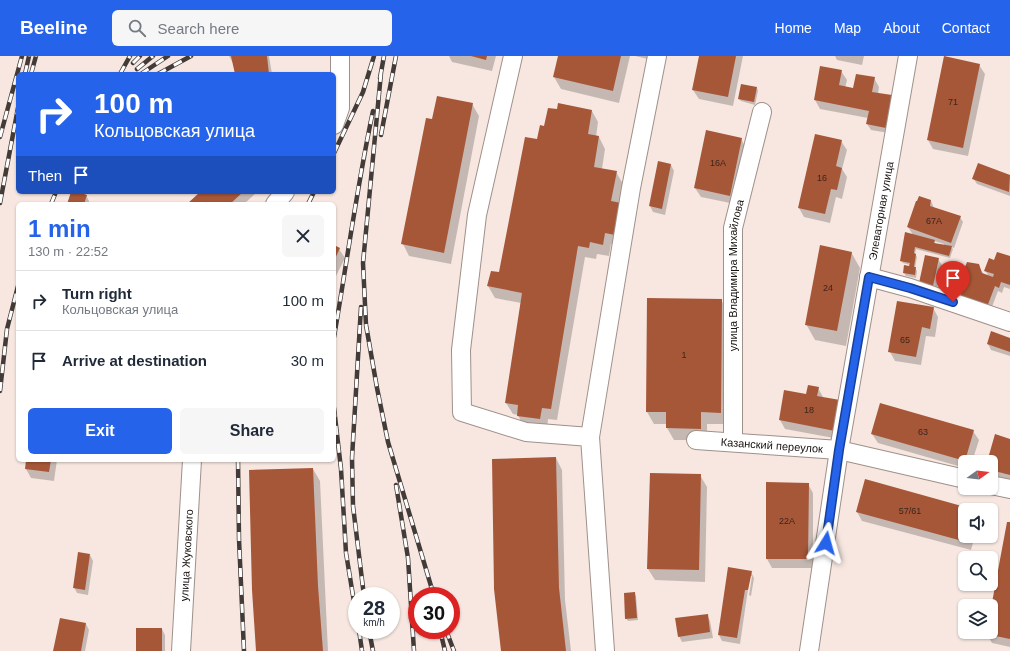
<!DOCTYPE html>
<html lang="en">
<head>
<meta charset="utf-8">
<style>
  body { margin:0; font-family:Arial,sans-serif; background:#f6f6f7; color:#1f2937; height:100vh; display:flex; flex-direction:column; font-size:15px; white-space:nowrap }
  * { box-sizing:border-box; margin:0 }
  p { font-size:13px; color:#747a83 }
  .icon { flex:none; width:22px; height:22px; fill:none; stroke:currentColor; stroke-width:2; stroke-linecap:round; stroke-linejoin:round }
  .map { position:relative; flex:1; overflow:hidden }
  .side { position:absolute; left:16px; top:146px; width:320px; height:260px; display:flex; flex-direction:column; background:#fff; border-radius:6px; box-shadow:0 1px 3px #0004 }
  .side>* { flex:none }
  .banner { position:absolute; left:16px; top:16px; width:320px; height:122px; border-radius:6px; box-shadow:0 1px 3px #0004; background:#2563eb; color:#fff; overflow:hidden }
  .needle { width:26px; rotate:75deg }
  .fabs { position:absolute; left:958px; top:399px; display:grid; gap:8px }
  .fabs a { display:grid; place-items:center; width:40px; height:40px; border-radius:6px; background:#fff; box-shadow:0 1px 3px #0004; font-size:20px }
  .speed { position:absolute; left:348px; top:531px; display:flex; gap:8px; font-size:20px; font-weight:700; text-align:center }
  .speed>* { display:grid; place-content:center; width:52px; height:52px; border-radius:50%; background:#fff; box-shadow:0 1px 3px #0004; line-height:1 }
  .speed small { font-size:10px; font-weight:400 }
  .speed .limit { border:6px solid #d22; background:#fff; color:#111 }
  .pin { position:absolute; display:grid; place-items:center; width:34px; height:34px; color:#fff; margin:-41px -17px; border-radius:50% 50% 50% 0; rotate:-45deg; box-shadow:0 0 4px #0007 }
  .pin .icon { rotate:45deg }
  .me { position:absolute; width:44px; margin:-22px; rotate:8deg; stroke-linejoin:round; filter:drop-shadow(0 0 3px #0008) }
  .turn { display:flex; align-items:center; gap:14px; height:84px; padding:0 12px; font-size:18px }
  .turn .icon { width:52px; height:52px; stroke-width:2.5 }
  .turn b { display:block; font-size:28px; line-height:34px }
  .then { display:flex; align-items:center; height:38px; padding:0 12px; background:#0003; gap:8px; font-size:15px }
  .round { display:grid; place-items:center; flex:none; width:42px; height:42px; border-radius:6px; background:#f6f6f7 }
  .summary { display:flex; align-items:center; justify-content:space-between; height:68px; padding:0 12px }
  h1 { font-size:24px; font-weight:700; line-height:30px; color:#2563eb }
  .button { display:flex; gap:8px; margin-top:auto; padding:8px 12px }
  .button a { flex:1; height:46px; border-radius:6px; background:#2563eb; color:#fff; font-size:16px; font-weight:700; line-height:46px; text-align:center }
  .button a+a { background:#f6f6f7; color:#1f2937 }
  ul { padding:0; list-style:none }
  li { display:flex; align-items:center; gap:12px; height:60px; padding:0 12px; border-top:1px solid #e0e1e3 }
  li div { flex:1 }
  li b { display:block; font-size:15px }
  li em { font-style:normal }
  header { display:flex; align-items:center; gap:24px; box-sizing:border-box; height:56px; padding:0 20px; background:#2563eb; color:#fff }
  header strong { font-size:19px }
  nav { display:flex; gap:22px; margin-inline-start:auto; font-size:14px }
  .search { width:280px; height:36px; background:#f6f6f7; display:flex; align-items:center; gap:10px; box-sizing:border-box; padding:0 14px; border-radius:6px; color:#747a83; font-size:15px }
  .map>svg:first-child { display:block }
  .shadow { fill:#0003; fill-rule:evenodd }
  .building { fill:#a65738 }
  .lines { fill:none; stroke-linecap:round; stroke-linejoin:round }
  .minor-casing { stroke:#9f908a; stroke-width:20 }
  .minor { stroke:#fff; stroke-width:18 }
  .rail-casing { stroke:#423b38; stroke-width:4.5 }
  .rail { stroke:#fff; stroke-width:3; stroke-dasharray:9; stroke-linecap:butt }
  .route-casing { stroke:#184099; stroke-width:10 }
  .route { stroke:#2563eb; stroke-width:7 }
  .labels { text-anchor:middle; stroke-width:4; stroke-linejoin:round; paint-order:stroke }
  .number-label { font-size:9px; fill:#3c241b }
  .street-label { font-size:11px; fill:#181311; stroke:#fff }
</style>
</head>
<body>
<header>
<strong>Beeline</strong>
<div class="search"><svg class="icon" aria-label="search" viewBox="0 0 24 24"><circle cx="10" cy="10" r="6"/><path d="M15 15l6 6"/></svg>Search here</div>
<nav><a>Home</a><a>Map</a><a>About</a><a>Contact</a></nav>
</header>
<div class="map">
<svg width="1010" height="595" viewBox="0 0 1010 595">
  <rect width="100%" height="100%" fill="#f7e7e0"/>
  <path class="shadow" d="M229,0h40l3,18h-36l-2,-9z
    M449,0h47l-4,15 -40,-9z
    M559,0h71l-11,47 -58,-14 -7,-12z
    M635,0h14l-1,3z
    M700,0h43l-10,50 -34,-7 -6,-9z
    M835,0h29l-2,9 -25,-5z
    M979,9l6,9 -17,82 -35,-7 -5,-9z
    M821,11l20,4 6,9 -2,8 9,1 20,-11 5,9 -1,7 13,2 3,6 -5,31 -18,-3 -4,-6 1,-6 -48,-9 -5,-9z
    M757,32l1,3 -3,14 -14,-4 -2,-2z
    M472,48l7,12 -28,148 -42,-8 -6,-12 30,-124z
    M592,55l6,11 -2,15h3l6,12 -3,20 14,3 7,12 -4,20 2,42 -10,-2 -2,12 -12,-2 -1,5 -11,-2 -28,163 -9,-1 -1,11 -23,-2 -6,-13 -5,-1 -7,-11 15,-100 -26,-5 -7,-12 12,-12 38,-134 7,-13z
    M741,83l5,9 -11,56 -34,-7 -6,-9z
    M841,85l6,9 -5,19 5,8 -5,22 -6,-2 -6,26 -26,-6 -5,-9z
    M659,106l12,3 3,6 -9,44 -12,-3 -3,-6z
    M978,109l32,11v20l-33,-12 -4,-6z
    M72,136l14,3 3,6v3h-21z
    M201,136h56l-13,12h-56z
    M931,145l3,7 26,9 3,5 -9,26 -3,-1 2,2 -3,9 -34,-9 -1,5 2,3 -2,11 2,3 -1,7 -10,-2 -2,-3 1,-7 5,1v-2l-7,-2 -2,-2 12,-26 -5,-8zM934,185l10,3v2l-8,-2z
    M334,190l5,3 6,9 -11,22z
    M851,196l9,16 -14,78 -31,-6 -9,-16z
    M1010,201v32l-6,-2 -2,6 -4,-2 -8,21 -26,-24 -2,-4 16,-19 6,10 5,2 -4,-7 10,-9z
    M938,203l4,6 -6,27 -12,-3z
    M721,244l7,11 -1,113h-20v16h-33l-7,-12v-4h-13l-7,-12z
    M933,252l5,9 -3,20 -9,-1 -5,29 -26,-4 -5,-9z
    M334,259l1,2 -1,11z
    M1010,283v17l-19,-6 -3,-6z
    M818,332l5,9 16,42 -54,-10 -5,-9 27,-25z
    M973,375l6,9 -7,22h-7v6l-87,-25 -6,-9z
    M1010,384v42l-19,-5v-15h-3z
    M556,402l6,12 3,130 6,51h-69z
    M27,404h30l-3,21 -23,-3 -5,-9z
    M313,413l7,12 8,170h-71z
    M700,419l7,12 -2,95 -50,-2 -7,-11z
    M808,428l5,9v75h-41l-5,-9z
    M965,454v26h10l-4,14 -109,-29 -5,-9z
    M1010,467v124l-18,-4 -5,-9 1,-2h3v-18z
    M90,499l3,6 -5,34 -11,-2 -3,-6z
    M729,513l22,3 3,6 -3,18 -2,-1 3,-19h-2l-10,68 -18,-3 -3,-6z
    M634,537l2,3 2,24 -10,1 -2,-3z
    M707,559l3,6 3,17 -31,4 -3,-6z
    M86,568l3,6 -4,21h-31z
    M162,573l3,6v16h-28z"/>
  <path class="building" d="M231,0h36l2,18h-34z
    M471,0h16l-1,4z
    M558,0h63l-8,35 -60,-14z
    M699,0h37l-8,41 -36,-7z
    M944,0l36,8 -17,84 -36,-8z
    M820,10l22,4 -3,15 14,3 3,-14 19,3 -3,15 20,3 -6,33 -20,-4 3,-13 -55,-11z
    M741,28l16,3 -3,15 -16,-3z
    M437,40l36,7 -29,150 -43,-9 25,-126 6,1z
    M558,47l34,7 -4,24 11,2 -5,31 23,4 -6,30 10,2 -6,32 -10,-2 -2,12 -13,-3 -1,6 -11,-2 -27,163 -9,-1 -2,11 -23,-3 1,-11 -13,-2 17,-110 -35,-7 4,-15 8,1 26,-135 12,2 3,-14 4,1 4,-18 9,1z
    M706,74l36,8 -12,58 -36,-8z
    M815,78l27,6 -6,26 6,2 -5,22 -6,-1 -6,25 -27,-6z
    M658,105l13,3 -9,45 -13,-3z
    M978,107l32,12 -1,17 -37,-13z
    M71,136h7l9,3 -3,9h-17z
    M200,136h43l-13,12h-43z
    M919,140l12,4 -1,6 31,10 -10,27 -44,-16 9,-26h1z
    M905,176l30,8 -1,3 18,3 -3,10 -34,-9 -1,6 2,1 -2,13h2l-1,8 -12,-2 1,-8 5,1 1,-3 -10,-2z
    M334,189l6,3 -6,13z
    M820,189l32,7 -15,79 -32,-6z
    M997,196l13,4v29l-9,-3 -2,6 -4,-2 -8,21 -27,-10 4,-11 -3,-2 -2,-6 1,-5 3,-1 4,-10 12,2 3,9 11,4 1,-3 -10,-3 5,-13 5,2z
    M925,199l14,3 -6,28 -14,-3z
    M647,242l75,1 -1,114 -20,-1v17l-35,-1v-16h-20z
    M897,245l37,6 -4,22 -8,-2 -6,30 -28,-5z
    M991,275l19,7v14l-23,-8z
    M808,329l11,2 -2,9 23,4 -5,31 -56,-11 5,-30 22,4z
    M880,347l94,27 -9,31 -94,-27z
    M995,378l15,5v36l-19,-5v-8h-4z
    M556,401l3,131 7,63h-65l-7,-62 -2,-130z
    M26,404h25l-2,12 -24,-3z
    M313,412l5,118 5,65h-67l-4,-61 -3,-120z
    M650,417l51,1 -2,96 -52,-1z
    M865,423l111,31h-11v26h2l-1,6 -110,-30z
    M766,426l43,1 -1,76h-42z
    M1007,466h3v117l-24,-5 1,-2h4v-24z
    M78,496l12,2 -5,36 -12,-2z
    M728,511l24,4 -4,19h-3l-8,48 -19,-3z
    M635,536l2,26 -12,1 -1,-26z
    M708,558l2,18 -32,5 -3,-19z
    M60,562l26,5 -5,28h-28z
    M136,572h26v23h-26z"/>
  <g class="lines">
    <g class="minor-casing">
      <g id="minor">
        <path d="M513,0l-36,159 -16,135 1,62 64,20 64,5 15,214"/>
        <path d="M334,69l6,-17v-52"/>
        <path d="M275,148l10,-12"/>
        <path d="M869,221l41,11 100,34"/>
        <path d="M590,381l41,-249 26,-132"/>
        <path id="s1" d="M696,384l143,10 126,29"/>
        <path id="s2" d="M733,386v-214l29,-116"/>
        <path d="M991,429l19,4"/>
        <path id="s3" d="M181,595l11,-191"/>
        <path id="s4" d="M809,595l30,-201 69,-394"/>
      </g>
    </g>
    <use href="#minor" class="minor"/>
    <g class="rail-casing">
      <path id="rail" d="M133,7l7,-7
        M137,13l16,-13
        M381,17l-18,190 3,62 11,63 11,54 46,154
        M25,18l4,-18
        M31,18l5,-18
        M120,18l10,-18
        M141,18l27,-18
        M158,18l33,-18
        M380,22l4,-22
        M381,79l15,-79
        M0,81l22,-81
        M334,97l29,-61 11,-36
        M0,147l18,-95
        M51,148l5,-12
        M308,148l6,-12
        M361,251l-9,151 1,48 11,90
        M334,281c13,-75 23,-151 39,-226
        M0,335l7,-62 11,-43
        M334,352l7,61 5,84 11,67
        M238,404l1,79 5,112
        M396,429l12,73 6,93
        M359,574l3,21
        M369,574l4,21
        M440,574l5,21
        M446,574l8,21"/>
    </g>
    <use href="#rail" class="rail"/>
  </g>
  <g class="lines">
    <g class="route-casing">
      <path id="route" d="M826,487l13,-93 30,-173 41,11 43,14"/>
    </g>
    <use href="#route" class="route"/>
  </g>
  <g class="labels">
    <g class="number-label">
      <text x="953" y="49">71</text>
      <text x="718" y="110">16А</text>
      <text x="822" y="125">16</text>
      <text x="934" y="168">67А</text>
      <text x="828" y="235">24</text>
      <text x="905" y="287">65</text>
      <text x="684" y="302">1</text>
      <text x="809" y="357">18</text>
      <text x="923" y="379">63</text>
      <text x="910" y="458">57/61</text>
      <text x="787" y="468">22А</text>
    </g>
    <g class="street-label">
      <text dy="4" stroke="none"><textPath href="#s4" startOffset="446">Элеваторная улица</textPath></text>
      <text dy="4" stroke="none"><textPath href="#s2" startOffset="167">улица Владимира Михайлова</textPath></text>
      <text dy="4" stroke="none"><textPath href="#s1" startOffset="76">Казанский переулок</textPath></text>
      <text dy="4" stroke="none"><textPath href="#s3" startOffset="96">улица Жуковского</textPath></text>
    </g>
  </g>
</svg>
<div class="fabs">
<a><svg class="needle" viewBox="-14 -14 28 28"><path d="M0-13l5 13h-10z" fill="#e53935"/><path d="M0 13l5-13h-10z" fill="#747a83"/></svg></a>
<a><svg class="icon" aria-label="sound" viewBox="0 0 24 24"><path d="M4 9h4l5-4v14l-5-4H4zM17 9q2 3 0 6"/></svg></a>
<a><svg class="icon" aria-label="search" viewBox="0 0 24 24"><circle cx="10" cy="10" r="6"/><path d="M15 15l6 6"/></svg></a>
<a><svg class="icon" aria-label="layers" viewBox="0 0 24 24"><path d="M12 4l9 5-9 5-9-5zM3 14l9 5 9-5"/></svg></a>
</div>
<div class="speed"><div>28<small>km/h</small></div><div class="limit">30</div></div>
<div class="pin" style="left:953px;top:246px;background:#d93025"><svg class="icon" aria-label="arrive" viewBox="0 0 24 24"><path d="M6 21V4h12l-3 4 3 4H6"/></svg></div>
<svg class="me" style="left:826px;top:487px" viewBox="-20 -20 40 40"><path d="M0-17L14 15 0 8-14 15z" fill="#2563eb" stroke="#fff" stroke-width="4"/></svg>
<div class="banner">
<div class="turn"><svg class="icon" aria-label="right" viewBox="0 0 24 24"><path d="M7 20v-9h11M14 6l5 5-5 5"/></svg><div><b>100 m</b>Кольцовская улица</div></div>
<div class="then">Then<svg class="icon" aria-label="arrive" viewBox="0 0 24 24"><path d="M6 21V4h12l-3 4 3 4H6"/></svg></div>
</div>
<section class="side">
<div class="summary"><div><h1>1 min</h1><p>130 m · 22:52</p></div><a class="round"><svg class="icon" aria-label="close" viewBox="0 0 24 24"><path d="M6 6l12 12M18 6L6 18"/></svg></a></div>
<ul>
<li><svg class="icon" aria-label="right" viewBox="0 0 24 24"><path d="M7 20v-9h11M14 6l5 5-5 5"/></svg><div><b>Turn right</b><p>Кольцовская улица</p></div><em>100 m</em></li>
<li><svg class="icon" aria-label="arrive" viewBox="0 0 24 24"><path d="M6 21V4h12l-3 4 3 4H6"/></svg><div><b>Arrive at destination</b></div><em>30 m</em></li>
</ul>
<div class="button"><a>Exit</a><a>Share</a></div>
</section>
</div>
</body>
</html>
